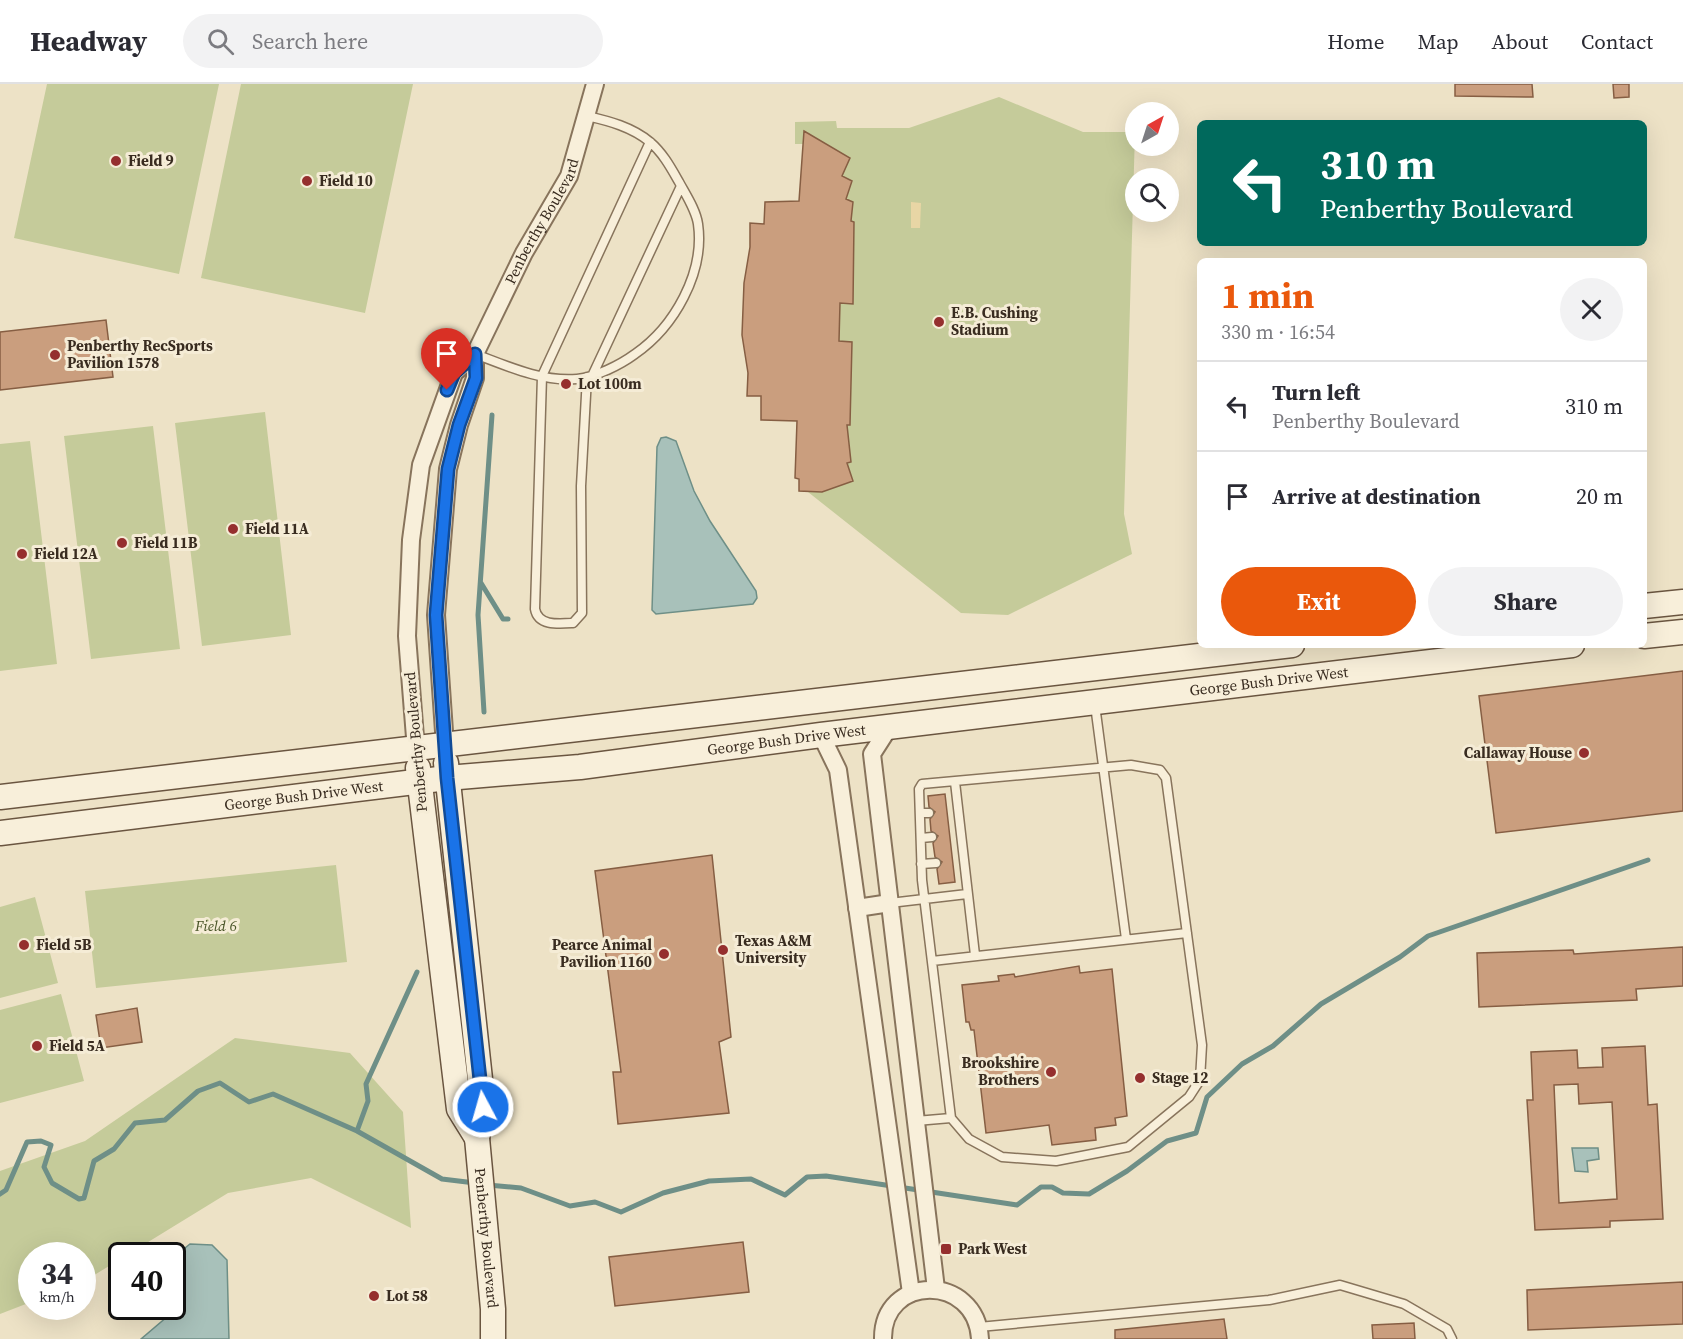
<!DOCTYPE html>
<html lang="en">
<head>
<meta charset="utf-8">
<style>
  body { margin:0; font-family:"Source Serif 4",serif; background:#f2f2f3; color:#2b2b33; height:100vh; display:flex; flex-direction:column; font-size:22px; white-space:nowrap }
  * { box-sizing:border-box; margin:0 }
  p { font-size:20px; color:#7c7c81 }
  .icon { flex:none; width:33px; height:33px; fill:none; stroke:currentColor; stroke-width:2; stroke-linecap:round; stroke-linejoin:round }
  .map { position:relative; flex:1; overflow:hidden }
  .details { position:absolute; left:1197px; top:174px; width:450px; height:390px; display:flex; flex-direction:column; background:#fff; border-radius:9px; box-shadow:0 6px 24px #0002 }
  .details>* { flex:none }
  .guide { position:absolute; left:1197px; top:36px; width:450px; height:126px; border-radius:9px; box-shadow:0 6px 24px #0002; background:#00695c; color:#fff; overflow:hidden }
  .needle { width:39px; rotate:39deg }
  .tools { position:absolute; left:1125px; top:18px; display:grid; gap:12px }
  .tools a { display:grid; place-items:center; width:54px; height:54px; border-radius:50%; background:#fff; box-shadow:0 6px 24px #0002; font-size:30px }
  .speed { position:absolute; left:18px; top:1158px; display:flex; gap:12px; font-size:30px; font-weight:700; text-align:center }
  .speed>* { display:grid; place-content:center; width:78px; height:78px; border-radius:50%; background:#fff; box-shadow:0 6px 24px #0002; line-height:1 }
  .speed small { font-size:15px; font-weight:400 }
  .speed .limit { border:3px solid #111; border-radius:9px; background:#fff; color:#111 }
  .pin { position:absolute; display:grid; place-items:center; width:51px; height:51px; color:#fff; margin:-62px -26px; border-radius:50% 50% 50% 0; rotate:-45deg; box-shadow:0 0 6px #0007 }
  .pin .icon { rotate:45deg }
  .me { position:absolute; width:66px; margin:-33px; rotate:354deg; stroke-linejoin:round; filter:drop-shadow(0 0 4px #0008) }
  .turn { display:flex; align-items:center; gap:21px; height:126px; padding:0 24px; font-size:27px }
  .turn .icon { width:78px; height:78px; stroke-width:2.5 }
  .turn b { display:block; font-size:42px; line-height:51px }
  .round { display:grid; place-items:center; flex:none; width:63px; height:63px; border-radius:32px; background:#f2f2f3 }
  .overview { display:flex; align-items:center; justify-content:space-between; height:102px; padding:0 24px }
  h1 { font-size:36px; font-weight:700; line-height:45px; color:#ea580c }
  .action { display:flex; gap:12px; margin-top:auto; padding:12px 24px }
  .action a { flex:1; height:69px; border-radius:36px; background:#ea580c; color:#fff; font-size:24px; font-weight:700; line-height:69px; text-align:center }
  .action a+a { background:#f2f2f3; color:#2b2b33 }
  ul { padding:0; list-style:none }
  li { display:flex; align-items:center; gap:18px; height:90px; padding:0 24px; border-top:2px solid #e1e1e2 }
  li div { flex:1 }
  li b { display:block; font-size:22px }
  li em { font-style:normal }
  header { display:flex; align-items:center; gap:36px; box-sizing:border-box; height:84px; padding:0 30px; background:#fff; border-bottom:2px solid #e1e1e2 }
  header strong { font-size:28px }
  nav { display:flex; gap:33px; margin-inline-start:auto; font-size:21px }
  .search { width:420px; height:54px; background:#f2f2f3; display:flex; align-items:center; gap:15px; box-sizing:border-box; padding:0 21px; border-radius:33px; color:#7c7c81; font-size:22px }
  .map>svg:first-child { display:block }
  .green { fill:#c5cb9a }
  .sand { fill:#e8d6a5 }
  .water { fill:#a8c1ba; stroke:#6e8f87; stroke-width:1.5 }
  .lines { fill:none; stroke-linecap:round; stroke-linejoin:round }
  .stream { stroke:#6e8f87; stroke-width:5 }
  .building { fill:#ca9e7e; stroke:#865e43; stroke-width:1.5; fill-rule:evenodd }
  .lane-casing { stroke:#88745c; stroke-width:11 }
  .street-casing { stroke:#88745c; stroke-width:20 }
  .secondary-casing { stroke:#6a5540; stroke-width:27 }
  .lane { stroke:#f8efda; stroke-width:8 }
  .street { stroke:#f8efda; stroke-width:16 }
  .secondary { stroke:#f8efda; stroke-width:24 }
  .route-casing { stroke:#114b97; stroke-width:15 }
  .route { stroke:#1a73e8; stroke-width:10 }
  .poi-dot { fill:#952f2e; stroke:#f5ecd6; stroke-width:2 }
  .labels { text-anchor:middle; stroke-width:6; stroke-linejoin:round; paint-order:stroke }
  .poi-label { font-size:15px; font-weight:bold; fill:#392c20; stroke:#f5ecd6; text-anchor:start }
  .street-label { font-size:15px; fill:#392c20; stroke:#f5ecd6 }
  .park-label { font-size:15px; font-style:italic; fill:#495427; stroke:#f5ecd6 }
</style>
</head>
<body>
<header>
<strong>Headway</strong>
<div class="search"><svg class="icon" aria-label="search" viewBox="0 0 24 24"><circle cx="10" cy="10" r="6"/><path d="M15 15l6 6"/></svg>Search here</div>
<nav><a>Home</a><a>Map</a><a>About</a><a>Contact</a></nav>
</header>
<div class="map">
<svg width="1683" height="1255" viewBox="0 0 1683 1255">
  <rect width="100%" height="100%" fill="#ede2c6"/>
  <path class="green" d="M47,0h172l-40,190 -165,-36z
    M241,0h172l-48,229 -164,-35z
    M999,13l84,35h52l-11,382 8,40 -124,61 -47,-2 -153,-121 -9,-1v-12l-4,-1 2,-57 -36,-1v-24h-14l3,-173 14,1 1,-22 34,-1 5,-57h-9v-22l41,-1 1,7h72z
    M265,328l26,223 -89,11 -27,-223z
    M153,342l27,223 -89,10 -27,-223z
    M30,357l27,223 -57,7v-227z
    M336,781l11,97 -251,26 -11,-97z
    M35,813l23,86 -58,15v-91z
    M61,910l23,87 -84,22v-93z
    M235,954l115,15 53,59 8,116 -100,-50 -83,15 -145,89 -1,-26h-50l-1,46 -31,12v-143l85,-30z"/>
  <path class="sand" d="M911,118l10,1 -1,25h-9z"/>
  <path class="water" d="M666,353l10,4 18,50 16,30 46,70 1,7 -4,6 -97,10 -4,-4 5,-163 4,-9z
    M1572,1064h26l1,11 -12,2 1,11 -13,-1z
    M190,1160l22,1 15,15 2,79h-88l27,-23 10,-12 3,-18 -6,-12v-18z"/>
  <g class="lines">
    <path class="stream" d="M481,499l22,36h5
      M484,628l-6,-97 14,-200
      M357,1047l11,-30 -2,-17 51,-112
      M488,1101l33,3 49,18 25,-4 26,10 42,-19 46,-12 42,-2 34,16 22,-18 19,-1 191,29 24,-18h11l11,6 26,1 38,-23 40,-30 29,-8 11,-36 35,-33 31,-18 48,-42 79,-47 28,-21 220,-76
      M0,1110l6,-4 21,-48 14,-1 10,4 -7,22 8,16 27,16 5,-1 10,-37 20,-12 21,-26 30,-3 33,-29 22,-8 29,19 24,-8 84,37 85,48 33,4"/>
  </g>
  <path class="building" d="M1455,0h77l1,13 -78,-1z
    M1613,0h16v13l-15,1z
    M804,47l46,27 -8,18 10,5 -6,18 7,3 -2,19 3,1 -1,82 -13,-1 -1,38 13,1 -2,83h-3l4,37 -4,1 6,18 -31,11 -23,-1v-12l-4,-1 2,-57 -36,-1v-24h-14l1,-23 -6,-38 2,-52 6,-36v-24l14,1 1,-22 34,-1z
    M106,236l7,57 -113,13v-58z
    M1683,587v140l-187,22 -17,-137z
    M945,710l10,88 -16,2 -2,-15 5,-7 -7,-5 -2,-14 5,-7 -7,-5 -1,-12 5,-7 -6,-5 -1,-11z
    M712,771l19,182 -12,5 10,71 -111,11 -5,-52h8l-26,-201z
    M1683,863v39l-47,3 1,11 -158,7 -2,-54 96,-3 1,4z
    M1079,882l1,7 32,-4 15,147 -12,2 1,7 -21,3 1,12 -44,5 -3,-20 -63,8 -12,-103h-3l-2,-8h-3l-4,-37 37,-4 -1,-5 16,-2 1,3z
    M137,924l5,34 -41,6 -5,-33z
    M1645,962l3,59 9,-1 6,115 -53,2v6l-75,3 -8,-130h6l-2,-48 46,-2 1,18 25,-1 -1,-19zM1578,1000l1,20 33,-2 5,97 -58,4 -5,-118z
    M743,1158l6,50 -134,14 -6,-49z
    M1683,1198v42l-155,6 -1,-40z
    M1224,1235l3,20h-112v-9z
    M1414,1239l1,16h-42l-1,-14z"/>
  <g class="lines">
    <g class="lane-casing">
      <path id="lane" d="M475,270c32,12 67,28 102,25 19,-2 43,-14 58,-25 39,-27 70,-81 63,-130 -2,-14 -12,-29 -19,-42 -8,-14 -16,-29 -29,-40 -18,-15 -41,-21 -63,-26
        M593,290l88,-188
        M587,293l-6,109 1,127 -9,10c-15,1 -35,3 -38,-14l7,-233 108,-234
        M1095,621l31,234
        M955,698l20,173
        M920,729h9
        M921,754l11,-1
        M921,780l15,-1
        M890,819l77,-9
        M932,877l255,-28
        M916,1037l35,-3 18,21 33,18 54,4 72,-14 61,-50 11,-17 2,-35 -36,-267 -6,-8 -29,-5 -209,19 -3,5 3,91 29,238
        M979,1243l290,-27 71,-15 64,19 43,25 5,10"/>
    </g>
    <g class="street-casing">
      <g id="street">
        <path d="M890,642l-18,28 64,535"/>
        <path d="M821,651l17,35 73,523"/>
        <path d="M445,662l-9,-131 12,-146 11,-44 16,-47v-24"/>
        <path id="s1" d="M416,666l-9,-114 4,-96 10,-75 33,-92 21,-19 49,-101 45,-77 26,-92"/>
        <path d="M857,824l33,-5"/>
        <path d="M883,1255c-1,-65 93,-66 97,0"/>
      </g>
    </g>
    <g class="secondary-casing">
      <g id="secondary">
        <path d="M1644,522l39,-4"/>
        <path d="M1644,552l39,-4"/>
        <path id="s2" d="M446,679l37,344 -6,31 16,171v30"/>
        <path d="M418,684l41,341 18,29"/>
        <path d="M0,713c431,-48 861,-104 1292,-152"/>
        <path id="s3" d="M0,749l447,-55 133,-11 241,-32 751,-90"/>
      </g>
    </g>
    <use href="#lane" class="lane"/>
    <use href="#street" class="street"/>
    <use href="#secondary" class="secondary"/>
  </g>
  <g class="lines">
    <g class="route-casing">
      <path id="route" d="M447,306l7,-17 21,-19 1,24 -17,47 -11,44 -12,146 11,163 36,329"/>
    </g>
    <use href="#route" class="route"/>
  </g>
  <g class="poi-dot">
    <circle cx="116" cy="77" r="6"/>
    <circle cx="307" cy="97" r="6"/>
    <circle cx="939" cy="238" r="6"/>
    <circle cx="55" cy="271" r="6"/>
    <circle cx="566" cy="300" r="6"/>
    <circle cx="233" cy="445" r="6"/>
    <circle cx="122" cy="459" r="6"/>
    <circle cx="22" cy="470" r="6"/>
    <circle cx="1584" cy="669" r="6"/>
    <circle cx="24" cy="861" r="6"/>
    <circle cx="723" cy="866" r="6"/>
    <circle cx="664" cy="870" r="6"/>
    <circle cx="37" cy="962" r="6"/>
    <circle cx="1051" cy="988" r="6"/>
    <circle cx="1140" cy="994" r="6"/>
    <rect x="940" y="1159" width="12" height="12" rx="3"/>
    <circle cx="374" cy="1212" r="6"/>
  </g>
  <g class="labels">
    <g class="poi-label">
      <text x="128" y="82">Field 9</text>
      <text x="319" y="102">Field 10</text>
      <text x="951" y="234">E.B. Cushing<tspan x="951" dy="17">Stadium</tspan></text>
      <text x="67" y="267">Penberthy RecSports<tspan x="67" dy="17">Pavilion 1578</tspan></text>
      <text x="578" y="305">Lot 100m</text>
      <text x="245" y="450">Field 11A</text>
      <text x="134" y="464">Field 11B</text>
      <text x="34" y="475">Field 12A</text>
      <text x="1572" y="674" text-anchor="end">Callaway House</text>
      <text x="735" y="862">Texas A&amp;M<tspan x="735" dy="17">University</tspan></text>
      <text x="36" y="866">Field 5B</text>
      <text x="652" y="866" text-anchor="end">Pearce Animal<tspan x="652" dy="17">Pavilion 1160</tspan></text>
      <text x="49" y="967">Field 5A</text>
      <text x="1039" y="984" text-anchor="end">Brookshire<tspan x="1039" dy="17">Brothers</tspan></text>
      <text x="1152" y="999">Stage 12</text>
      <text x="958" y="1170">Park West</text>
      <text x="386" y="1217">Lot 58</text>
    </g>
    <g class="street-label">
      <text dy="5" stroke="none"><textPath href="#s1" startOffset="561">Penberthy Boulevard</textPath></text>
      <text dy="5" stroke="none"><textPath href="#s3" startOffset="1278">George Bush Drive West</textPath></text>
      <text dy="5" stroke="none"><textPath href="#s3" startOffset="792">George Bush Drive West</textPath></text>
      <text transform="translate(416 658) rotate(-95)" y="5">Penberthy Boulevard</text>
      <text dy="5" stroke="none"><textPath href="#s3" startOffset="306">George Bush Drive West</textPath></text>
      <text dy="5" stroke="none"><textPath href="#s2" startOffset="478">Penberthy Boulevard</textPath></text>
    </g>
    <g class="park-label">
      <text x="216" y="847">Field 6</text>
    </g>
  </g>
</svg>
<div class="tools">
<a><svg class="needle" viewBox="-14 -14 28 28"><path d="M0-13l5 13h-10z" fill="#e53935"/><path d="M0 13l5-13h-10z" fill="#7c7c81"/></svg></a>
<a><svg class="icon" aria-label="search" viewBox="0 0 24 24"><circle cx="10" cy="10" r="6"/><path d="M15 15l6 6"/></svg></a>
</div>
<div class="speed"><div>34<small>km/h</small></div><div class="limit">40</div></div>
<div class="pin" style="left:447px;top:306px;background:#d93025"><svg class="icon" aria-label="arrive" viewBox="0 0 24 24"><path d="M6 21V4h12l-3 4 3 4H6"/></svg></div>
<svg class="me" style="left:483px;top:1023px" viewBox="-20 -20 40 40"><circle r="17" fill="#1a73e8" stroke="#fff" stroke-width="3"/><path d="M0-11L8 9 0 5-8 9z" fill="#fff"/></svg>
<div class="guide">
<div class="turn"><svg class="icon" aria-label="left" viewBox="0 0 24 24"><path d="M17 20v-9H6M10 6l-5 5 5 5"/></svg><div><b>310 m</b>Penberthy Boulevard</div></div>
</div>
<section class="details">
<div class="overview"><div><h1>1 min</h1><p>330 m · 16:54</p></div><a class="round"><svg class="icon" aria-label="close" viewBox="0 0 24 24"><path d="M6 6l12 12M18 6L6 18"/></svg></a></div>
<ul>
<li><svg class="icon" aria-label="left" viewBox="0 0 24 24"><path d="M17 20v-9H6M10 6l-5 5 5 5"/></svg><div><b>Turn left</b><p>Penberthy Boulevard</p></div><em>310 m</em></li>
<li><svg class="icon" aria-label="arrive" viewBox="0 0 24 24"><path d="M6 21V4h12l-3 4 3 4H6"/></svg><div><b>Arrive at destination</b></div><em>20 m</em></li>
</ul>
<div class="action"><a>Exit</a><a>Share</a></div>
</section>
</div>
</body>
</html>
